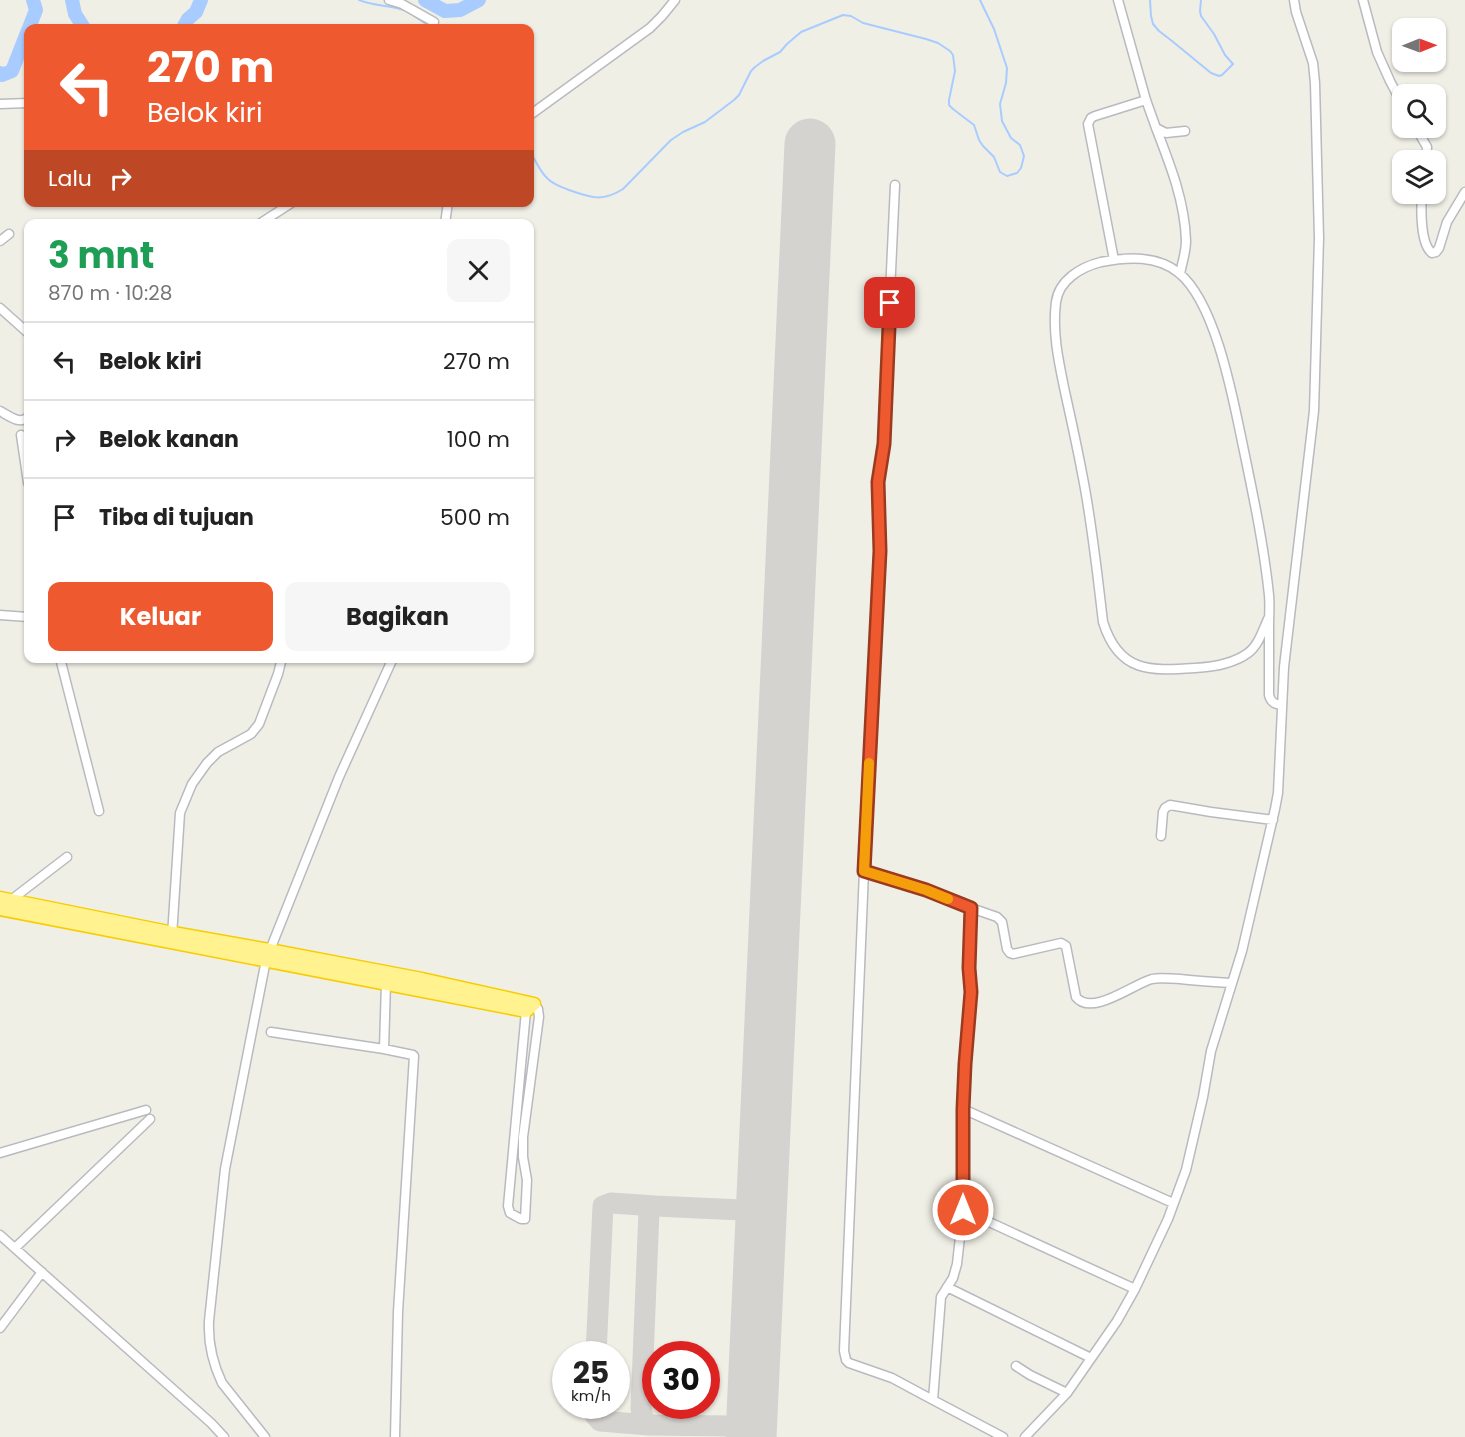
<!DOCTYPE html>
<html lang="id">
<head>
<meta charset="utf-8">
<style>
  body { margin:0; font-family:Poppins,sans-serif; background:#f6f6f6; color:#222; height:100vh; display:flex; flex-direction:column; font-size:22px; white-space:nowrap }
  * { box-sizing:border-box; margin:0 }
  p { font-size:20px; color:#767676 }
  .icon { flex:none; width:33px; height:33px; fill:none; stroke:currentColor; stroke-width:2; stroke-linecap:round; stroke-linejoin:round }
  .map { position:relative; flex:1; overflow:hidden }
  .side { position:absolute; left:24px; top:219px; width:510px; height:444px; display:flex; flex-direction:column; background:#fff; border-radius:12px; box-shadow:0 2px 4px #0004 }
  .side>* { flex:none }
  .hud { position:absolute; left:24px; top:24px; width:510px; height:183px; border-radius:12px; box-shadow:0 2px 4px #0004; background:#ee592f; color:#fff; overflow:hidden }
  .needle { width:39px; rotate:89deg }
  .controls { position:absolute; left:1392px; top:18px; display:grid; gap:12px }
  .controls a { display:grid; place-items:center; width:54px; height:54px; border-radius:12px; background:#fff; box-shadow:0 2px 4px #0004; font-size:30px }
  .speed { position:absolute; left:552px; top:1341px; display:flex; gap:12px; font-size:30px; font-weight:700; text-align:center }
  .speed>* { display:grid; place-content:center; width:78px; height:78px; border-radius:50%; background:#fff; box-shadow:0 2px 4px #0004; line-height:1 }
  .speed small { font-size:15px; font-weight:400 }
  .speed .limit { border:9px solid #d22; background:#fff; color:#111 }
  .pin { position:absolute; display:grid; place-items:center; width:51px; height:51px; color:#fff; margin:-26px; border-radius:12px; box-shadow:0 3px 9px #0006 }
  .me { position:absolute; width:66px; margin:-33px; rotate:0deg; stroke-linejoin:round; filter:drop-shadow(0 0 4px #0008) }
  .turn { display:flex; align-items:center; gap:21px; height:126px; padding:0 24px; font-size:27px }
  .turn .icon { width:78px; height:78px; stroke-width:2.5 }
  .turn b { display:block; font-size:42px; line-height:51px }
  .then { display:flex; align-items:center; height:57px; padding:0 24px; background:#0003; gap:12px; font-size:22px }
  .round { display:grid; place-items:center; flex:none; width:63px; height:63px; border-radius:12px; background:#f6f6f6 }
  .overview { display:flex; align-items:center; justify-content:space-between; height:102px; padding:0 24px }
  h1 { font-size:36px; font-weight:700; line-height:45px; color:#1e9e55 }
  .cta { display:flex; gap:12px; margin-top:auto; padding:12px 24px }
  .cta a { flex:1; height:69px; border-radius:12px; background:#ee592f; color:#fff; font-size:24px; font-weight:700; line-height:69px; text-align:center }
  .cta a+a { background:#f6f6f6; color:#222 }
  ul { padding:0; list-style:none }
  li { display:flex; align-items:center; gap:18px; height:78px; padding:0 24px; border-top:2px solid #e0e0e0 }
  li div { flex:1 }
  li b { display:block; font-size:22px }
  li em { font-style:normal }
  .map>svg:first-child { display:block }
  .lines { fill:none; stroke-linecap:round; stroke-linejoin:round }
  .stream { stroke:#a8ccff; stroke-width:2 }
  .river { stroke:#a8ccff; stroke-width:14 }
  .taxiway { stroke:#d4d3cf; stroke-width:21 }
  .runway { stroke:#d4d3cf; stroke-width:51 }
  .minor-casing { stroke:#b9bac0; stroke-width:11 }
  .highway-casing { stroke:#f7cd00; stroke-width:15 }
  .minor { stroke:#fff; stroke-width:8 }
  .highway { stroke:#fff28f; stroke-width:12 }
  .route-casing { stroke:#9b3a1f; stroke-width:15 }
  .route { stroke:#ee592f; stroke-width:10 }
  .slow { stroke:#f59e0b; stroke-width:10 }
</style>
</head>
<body>
<div class="map">
<svg width="1465" height="1437" viewBox="0 0 1465 1437">
  <rect width="100%" height="100%" fill="#f0efe6"/>
  <g class="lines">
    <path class="stream" d="M359,0c14,6 30,5 45,10
      M1150,0l1,16 2,8 6,7 13,10 39,32 8,3 3,-1 11,-11 -8,-9 -11,-21 -13,-18 -1,-5 1,-11
      M414,16l12,8 5,4
      M530,151c5,9 10,21 18,28 6,6 14,8 21,11 22,8 34,12 54,-1l48,-49 12,-8 22,-10 29,-22 5,-5 12,-24 4,-4 8,-6 17,-9 7,-8 14,-12 42,-17 8,1 12,7 63,16 12,4 12,8 3,4 2,16 -6,29v5l4,4 21,16 5,15 4,6 11,11 6,15 7,4 10,-3 4,-5 3,-12 -4,-11 -9,-7 -9,-17 -2,-17 6,-21 1,-15 -13,-39 -14,-29"/>
    <path class="river" d="M72,0l3,14 9,14
      M425,0l20,11 15,-1 19,-10
      M29,28l7,-18 -3,-10
      M183,28l5,-9 8,-7 5,-12
      M0,73l2,2 10,-4 16,-41"/>
    <path class="taxiway" d="M655,1206l86,4c12,4 16,11 20,23
      M741,1210c13,-5 17,-11 22,-24
      M594,1406v8l6,7 49,4 -6,-6 -2,-11 8,-197 6,-5 -44,-3 -8,3 -7,148
      M649,1425l83,1 13,7 2,4
      M732,1426l12,-6 9,-14"/>
    <path class="runway" d="M751,1437l59,-1293"/>
    <g class="minor-casing">
      <path id="minor" d="M389,0l13,4 32,18
        M1363,0l14,52 13,29 12,23
        M1146,100l10,28 10,5 19,-2
        M0,104l28,-1
        M530,115l120,-87 12,-12 13,-16
        M1156,128c14,36 29,74 30,113 0,11 -4,22 -6,33
        M1416,128l11,19 -1,13
        M895,185l-12,259 -5,38 2,69 -16,320 -20,480 2,9 3,3 43,15 41,22
        M1422,194c-1,14 -2,50 10,59l4,-1 3,-4 8,-26 18,-30
        M259,224l34,-22
        M445,224l3,-22
        M0,241l9,-7
        M1114,260l-26,-136 3,-6 4,-2 51,-16 -28,-100
        M0,308l28,25
        M0,411c9,5 20,14 28,6
        M21,435l7,48
        M0,615l28,2
        M1269,617c-6,12 -10,28 -21,36 -15,11 -34,14 -53,15 -45,3 -76,5 -92,-46 -6,-50 -11,-100 -21,-149 -5,-27 -11,-54 -17,-81 -6,-29 -13,-59 -9,-90 3,-22 25,-35 45,-40 27,-5 56,-7 78,11 38,31 55,131 65,178 10,48 20,96 25,144 1,10 0,21 0,32 0,23 0,46 0,68 2,8 6,9 13,10
        M60,658l39,153
        M1161,836l2,-24 2,-4 5,-3 41,7 62,8
        M864,871l62,19 45,18
        M11,900l56,-43
        M172,936l8,-123 12,-29 15,-21 11,-11 33,-18 8,-10 19,-50 4,-16
        M526,1011l-18,195 2,7 11,6h4l2,-39 -4,-23v-20l16,-120 -1,-8 -4,-5
        M271,1032l113,17 29,6 1,1 -16,256 -3,125
        M384,1049l2,-66
        M963,1109v101l-6,54 -4,14 -12,19 -8,103 70,37
        M0,1153l146,-43
        M1173,1203l-210,-94 2,-45 6,-72 -2,-24 2,-60 26,9 5,5 5,27 3,4 3,1 48,-11 5,3 10,51c16,20 57,-13 76,-18 9,-2 19,0 28,0 17,2 34,3 51,4
        M963,1210l172,79
        M0,1235l211,188 13,14
        M15,1248l135,-129
        M947,1287l144,71
        M0,1328l42,-56
        M1016,1366l14,9 37,18
        M265,1437l-43,-54c-9,-19 -14,-42 -13,-62l16,-152 41,-209 73,-183 54,-119
        M1025,1437l42,-44 50,-72 18,-32 33,-70 18,-49 17,-73 8,-46 31,-100 33,-142 3,-16 6,-126 30,-256 5,-173 -4,-155 -2,-20 -17,-51 -2,-12"/>
    </g>
    <g class="highway-casing">
      <path id="highway" d="M0,898l173,35 96,17 153,29 112,25
        M0,909l526,102 8,-7"/>
    </g>
    <use href="#minor" class="minor"/>
    <use href="#highway" class="highway"/>
  </g>
  <g class="lines">
    <g class="route-casing">
      <path id="route" d="M890,303l-6,141 -6,38 2,69 -16,320 62,19 45,18 -2,60 2,24 -6,72 -2,45v101"/>
    </g>
    <use href="#route" class="route"/>
    <path class="slow" d="M869,763l-5,108 62,19 22,9"/>
  </g>
</svg>
<div class="controls">
<a><svg class="needle" viewBox="-14 -14 28 28"><path d="M0-13l5 13h-10z" fill="#e53935"/><path d="M0 13l5-13h-10z" fill="#767676"/></svg></a>
<a><svg class="icon" aria-label="search" viewBox="0 0 24 24"><circle cx="10" cy="10" r="6"/><path d="M15 15l6 6"/></svg></a>
<a><svg class="icon" aria-label="layers" viewBox="0 0 24 24"><path d="M12 4l9 5-9 5-9-5zM3 14l9 5 9-5"/></svg></a>
</div>
<div class="speed"><div>25<small>km/h</small></div><div class="limit">30</div></div>
<div class="pin" style="left:890px;top:303px;background:#d93025"><svg class="icon" aria-label="arrive" viewBox="0 0 24 24"><path d="M6 21V4h12l-3 4 3 4H6"/></svg></div>
<svg class="me" style="left:963px;top:1210px" viewBox="-20 -20 40 40"><circle r="17" fill="#ee592f" stroke="#fff" stroke-width="3"/><path d="M0-11L8 9 0 5-8 9z" fill="#fff"/></svg>
<div class="hud">
<div class="turn"><svg class="icon" aria-label="left" viewBox="0 0 24 24"><path d="M17 20v-9H6M10 6l-5 5 5 5"/></svg><div><b>270 m</b>Belok kiri</div></div>
<div class="then">Lalu<svg class="icon" aria-label="right" viewBox="0 0 24 24"><path d="M7 20v-9h11M14 6l5 5-5 5"/></svg></div>
</div>
<section class="side">
<div class="overview"><div><h1>3 mnt</h1><p>870 m · 10:28</p></div><a class="round"><svg class="icon" aria-label="close" viewBox="0 0 24 24"><path d="M6 6l12 12M18 6L6 18"/></svg></a></div>
<ul>
<li><svg class="icon" aria-label="left" viewBox="0 0 24 24"><path d="M17 20v-9H6M10 6l-5 5 5 5"/></svg><div><b>Belok kiri</b></div><em>270 m</em></li>
<li><svg class="icon" aria-label="right" viewBox="0 0 24 24"><path d="M7 20v-9h11M14 6l5 5-5 5"/></svg><div><b>Belok kanan</b></div><em>100 m</em></li>
<li><svg class="icon" aria-label="arrive" viewBox="0 0 24 24"><path d="M6 21V4h12l-3 4 3 4H6"/></svg><div><b>Tiba di tujuan</b></div><em>500 m</em></li>
</ul>
<div class="cta"><a>Keluar</a><a>Bagikan</a></div>
</section>
</div>
</body>
</html>
